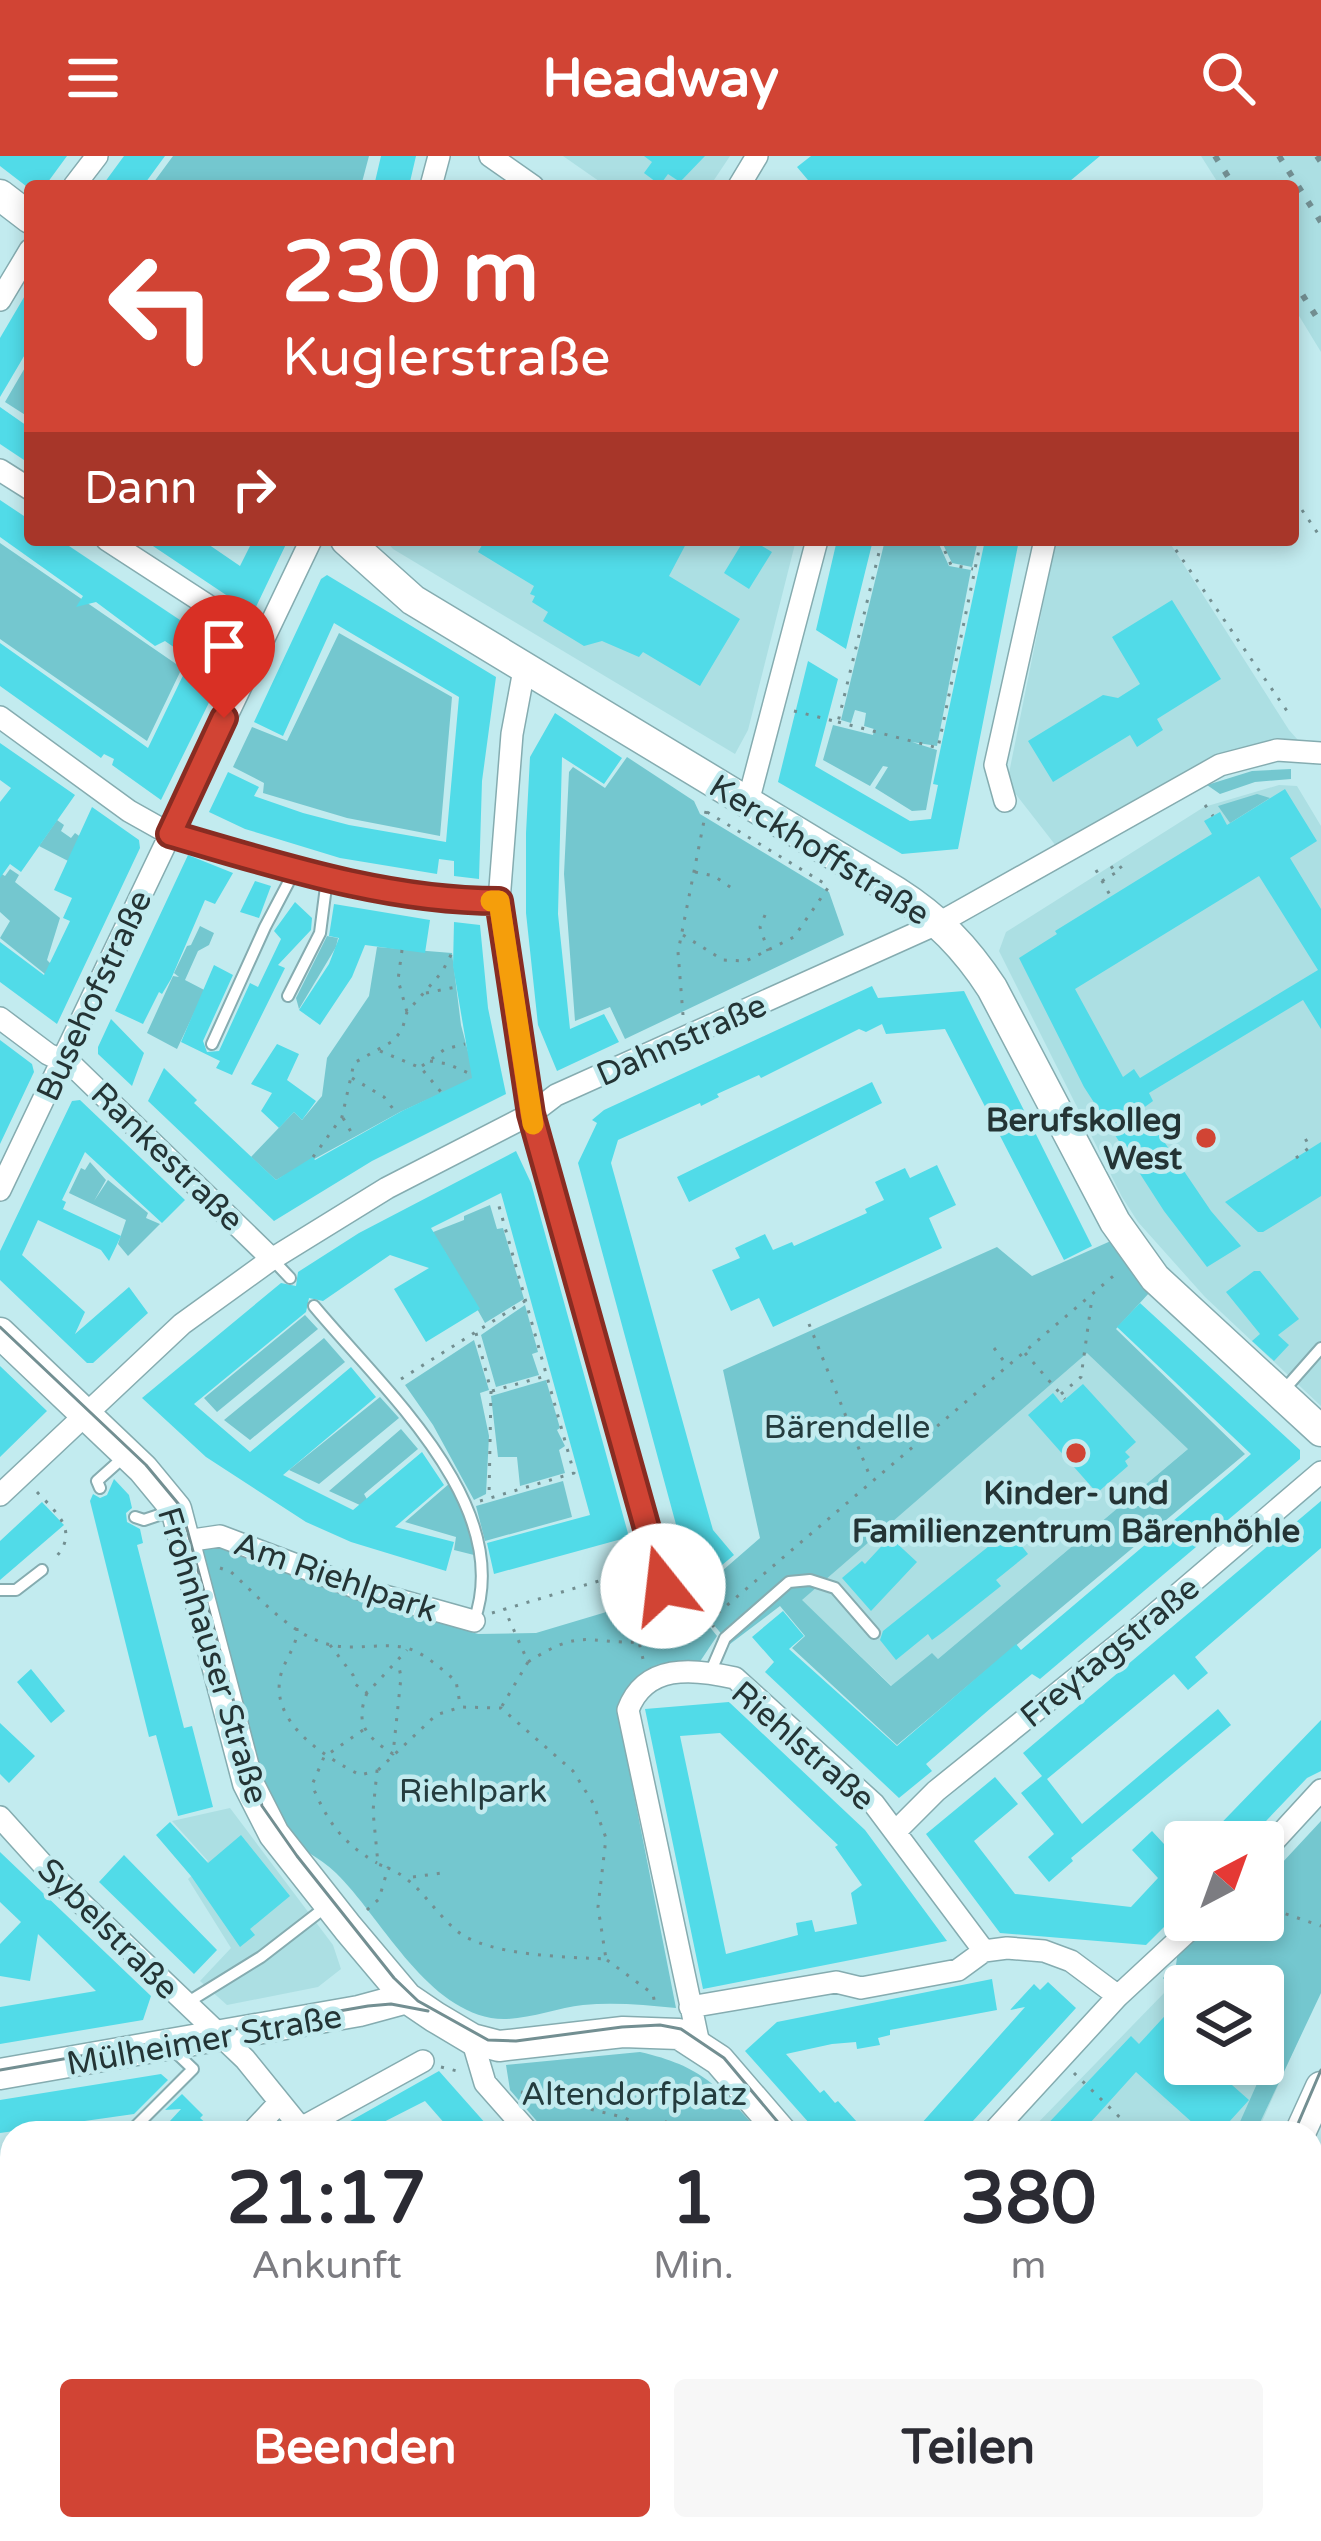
<!DOCTYPE html>
<html lang="de">
<head>
<meta charset="utf-8">
<style>
  body { margin:0; font-family:"Varela Round",sans-serif; background:#f7f7f7; color:#2b2b33; height:100vh; display:flex; flex-direction:column; font-size:45px; white-space:nowrap }
  * { box-sizing:border-box; margin:0 }
  p { font-size:39px; color:#7c7c81 }
  .icon { flex:none; width:66px; height:66px; fill:none; stroke:currentColor; stroke-width:2; stroke-linecap:round; stroke-linejoin:round }
  .map { position:relative; flex:1; overflow:hidden }
  .drawer { position:absolute; left:0px; top:1965px; width:1323px; height:420px; display:flex; flex-direction:column; background:#fff; border-radius:36px 36px 0 0; box-shadow:0 6px 18px #0003 }
  .drawer>* { flex:none }
  .hud { position:absolute; left:24px; top:24px; width:1275px; height:366px; border-radius:12px; box-shadow:0 6px 18px #0003; background:#d14434; color:#fff; overflow:hidden }
  .needle { width:78px; rotate:41deg }
  .tools { position:absolute; left:1164px; top:1665px; display:grid; gap:24px }
  .tools a { display:grid; place-items:center; width:120px; height:120px; border-radius:12px; background:#fff; box-shadow:0 6px 18px #0003; font-size:60px }
  .pin { position:absolute; display:grid; place-items:center; width:102px; height:102px; color:#fff; margin:-123px -51px; border-radius:50% 50% 50% 0; rotate:-45deg; box-shadow:0 0 12px #0007 }
  .pin .icon { rotate:45deg }
  .me { position:absolute; width:132px; margin:-66px; rotate:344deg; stroke-linejoin:round; filter:drop-shadow(0 0 9px #0008) }
  .turn { display:flex; align-items:center; gap:42px; height:252px; padding:0 60px; font-size:54px }
  .turn .icon { width:156px; height:156px; stroke-width:2.5 }
  .turn b { display:block; font-size:84px; line-height:102px }
  .then { display:flex; align-items:center; height:114px; padding:0 60px; background:#0003; gap:24px; font-size:45px }
  .eta { display:flex; justify-content:space-evenly; align-items:center; height:204px; text-align:center }
  .eta b { font-size:72px; font-weight:700; line-height:84px }
  .cta { display:flex; gap:24px; margin-top:auto; padding:24px 60px }
  .cta a { flex:1; height:138px; border-radius:12px; background:#d14434; color:#fff; font-size:48px; font-weight:700; line-height:138px; text-align:center }
  .cta a+a { background:#f7f7f7; color:#2b2b33 }
  header { display:flex; justify-content:space-between; align-items:center; height:156px; padding:0 60px; background:#d14434; color:#fff; font-size:54px; font-weight:700 }
  .map>svg:first-child { display:block }
  .built { fill:#acdfe3; fill-rule:evenodd }
  .green { fill:#74c7cf; fill-rule:evenodd }
  .building { fill:#51dbe8; fill-rule:evenodd }
  .lines { fill:none; stroke-linecap:round; stroke-linejoin:round }
  .lane-casing { stroke:#85acb0; stroke-width:14 }
  .street-casing { stroke:#85acb0; stroke-width:24 }
  .secondary-casing { stroke:#85acb0; stroke-width:33 }
  .path { stroke:#738f91; stroke-width:3; stroke-dasharray:3 9; stroke-linecap:butt }
  .lane { stroke:#fff; stroke-width:10 }
  .street { stroke:#fff; stroke-width:21 }
  .secondary { stroke:#fff; stroke-width:30 }
  .tram { stroke:#738f92; stroke-width:3 }
  .rail { stroke:#738f92; stroke-width:6; stroke-dasharray:6 12; stroke-linecap:butt }
  .route-casing { stroke:#882c22; stroke-width:30 }
  .route { stroke:#d14434; stroke-width:21 }
  .slow { stroke:#f59e0b; stroke-width:21 }
  .poi-dot { fill:#d14434; stroke:#c2ebef; stroke-width:4.5 }
  .labels { text-anchor:middle; stroke-width:9; stroke-linejoin:round; paint-order:stroke }
  .street-label { font-size:33px; fill:#243435; stroke:#c2ebef }
  .poi-label { font-size:33px; font-weight:bold; fill:#243435; stroke:#c2ebef; text-anchor:end }
  .park-label { font-size:33px; fill:#243c3e; stroke:#c2ebef }
</style>
</head>
<body>
<header><svg class="icon" aria-label="menu" viewBox="0 0 24 24"><path d="M4 6h16M4 12h16M4 18h16"/></svg>Headway<svg class="icon" aria-label="search" viewBox="0 0 24 24"><circle cx="10" cy="10" r="6"/><path d="M15 15l6 6"/></svg></header>
<div class="map">
<svg width="1321" height="2385" viewBox="0 0 1321 2385">
  <rect width="100%" height="100%" fill="#c2ebef"/>
  <path class="built" d="M563,0h167l-20,30h-104z
    M1201,0h120v196l-28,-46v-120h-73z
    M385,384h411l-48,190 -13,24 -342,-205z
    M1056,384h112l121,190 17,19 -42,3 -204,99 -53,-68z
    M1279,629l18,1 24,40v580l-116,-109 -67,-75 -16,-25 -123,-246 7,-19 198,-125z
    M1087,1196l102,96 -251,211 -6,-5 -40,32 -91,-86z
    M230,1652l103,137 8,24 -23,18 -91,18 -27,-24 31,-33 -43,-69 20,-18 -36,-40z
    M1235,1764l86,69 -64,144h-229zM1185,1830h78v78h-78z"/>
  <path class="green" d="M173,0h196l-8,30h-210z
    M30,203v59l-25,-16z
    M885,384h52l12,26 22,4 -34,176 -25,-4 25,8 -11,60 -14,1 -37,-23 13,-21 -5,-1 -13,20 -47,-26 10,-35 40,10 1,-6 -10,-3 2,-13 -11,-3 -4,13 -10,-3z
    M941,384h37l-6,27 -20,-4z
    M0,387l182,125 -35,73 -147,-102z
    M339,477l113,64 -12,139 -93,-18 -84,-25 1,-10 -31,-16 19,-40 35,14z
    M627,601l67,44 6,13 129,78 15,43 -219,104 -15,-32 -35,14 -11,-147 5,-102 4,-5 32,21z
    M1291,613v10l-36,3 -35,12 -13,-9 45,-14z
    M1257,638l13,4 -40,25 -12,-17z
    M57,664l7,5 -3,6 10,7 4,-5 10,7 -13,23 -33,-17z
    M10,713l9,6 -4,7 45,36 -13,42 5,5 -7,9 -45,-36 10,-17 -10,-9v-39l5,3z
    M200,770l14,7 -5,12 -11,6 -13,29 27,14 -17,17 -18,38 -30,-16 26,-57 6,1 -5,-4 13,-27 4,-1z
    M327,780l11,2 -2,9 -37,62 -3,-11z
    M377,791l75,6 9,72 14,53 -75,34 -124,68 -25,-23 43,-45 8,8 20,-24 5,-38 42,-62z
    M90,1006l16,18 -12,21 14,-21 40,33 -2,5 14,6 -32,32 -10,-12 8,-24 -57,-27 12,-25 4,2z
    M490,1049l7,24 6,-1 21,71 -39,24 -40,-71 -22,-16 41,-16v-4z
    M1113,1084l37,52 -34,37 129,125 -348,291 -105,-97 13,-12 -25,-30 -50,38 -39,-46 69,-60 -37,-168 274,-123 35,29zM1087,1197l101,96 -250,210 -6,-6 -41,33 -89,-86z
    M525,1149l13,47 -6,2 7,21 -43,12 -15,-52z
    M305,1159l13,14 -101,83 -13,-14z
    M324,1182l21,24 -95,78 -26,-20z
    M474,1184l15,50 -9,3 9,43 -3,58 -12,6 -41,-75 -28,-40z
    M546,1224l14,48 -3,2 8,16 -6,4 6,23 -45,13 -3,-29h-19l-7,-61z
    M380,1241l19,21 -80,66 -30,-14z
    M401,1273l17,20 -54,45 4,7 -6,5 -33,-15z
    M563,1325l9,36 -87,24 -9,-35z
    M450,1327l11,14 17,59 -24,-6 2,-13 -51,-15z
    M198,1385l24,3 113,44 143,46 58,-1 144,-43 37,46 -20,30c-43,1 -62,-1 -80,42l59,300c-31,-3 -62,-6 -93,-3 -29,3 -63,18 -92,13 -68,-13 -110,-101 -155,-145 -16,-16 -42,-28 -62,-41z
    M1321,1665v172l-66,140h-20l25,-56 -13,-13h16v-78h-78v18l-22,-26 13,-13 2,-15 29,-30h56v-59l18,3z
    M640,1896c62,14 79,35 121,81h-214l-37,-43 -4,-25z
    M476,2373h85l-8,12h-72l-9,-6z
    M706,2373h403l-6,12h-384z"/>
  <path class="building" d="M0,0h67l-22,30h-19l-26,-20z
    M124,0h41l-22,30h-41z
    M381,0h35l-7,30h-35z
    M644,0h61l-25,26 -12,-8 -8,11 -16,-12 8,-11z
    M811,0h289l-36,30h-251l-16,-19z
    M30,131v59l-30,51v-59z
    M0,251l30,21v36l-30,-20z
    M0,344l30,20v20h30l168,112 2,8 -69,140 -49,-35 2,-6 -10,-5 -3,4 -101,-72v-43l148,105 43,-89 -26,-18 -10,5 -59,-44 -20,5 7,-11 -83,-59z
    M144,384h58l38,26 13,-26h35l-35,73z
    M485,384h203l-19,36 71,43 -40,67 -57,-34 -4,5 -37,-16 -18,5 -41,-25 5,-9 -16,-10 3,-6 -5,-2 4,-8 -56,-34z
    M744,384h8l20,12 -23,37 -25,-16z
    M837,384h36l-27,109 -30,-19z
    M985,384h34l-61,309 -56,5 -124,-72 30,-121 30,18 -23,87 95,55 21,-2 7,-34 -5,-1z
    M327,419l169,102 -14,104 -3,98 -25,-3v-15l-15,-2 -2,15 -97,-16 -95,-29 -36,-17 19,-40 31,15 -5,9 49,17 46,12 97,17 13,-145 -125,-74 -51,113 -29,-14 67,-143z
    M1172,444l49,79 -64,40 6,11 -26,17 -7,-12 -77,47 -25,-41 75,-46 15,3 22,-14 -28,-47z
    M555,557l67,45 -18,26 -42,-27 -4,157 12,115 34,-15 15,28 -62,29 -19,-46 -12,-112v-80l4,-76z
    M0,587l75,52 -54,77 -11,-8 -10,14v-76l11,-14 -11,-8z
    M1285,633l32,52 -27,17 31,51v120l-18,-29 -154,93 4,8 -11,8 69,102 30,35 -34,21 -43,-56 -80,-124 -65,-129 38,-24 -2,-3 157,-97 -8,-13 16,-9 7,13zM1259,720l59,94 -178,108 -6,-9 -11,8 -48,-88z
    M92,651l47,33 1,8 -83,176 -57,-42v-40l44,33 26,-54 -7,-3 9,-20 -18,-8z
    M188,699l45,18 -18,31 -10,-4 -34,79 -9,15 -3,-2 -16,32 -28,-13z
    M255,725l16,5 -12,32 -19,-6z
    M295,746l17,16 -1,12 -33,35 7,3 -53,107 -16,-7 4,-7 -39,-19 33,-77 19,10 -30,66 4,11 12,-1 31,-68 8,4 23,-48 -7,-8z
    M334,748l96,16 -5,33 -60,-8 -13,32 -32,48 -21,-15 30,-46 10,-26 -10,-2z
    M454,766l26,3 8,83 18,86 -134,67 -98,60 -126,-120 16,-33 33,32 -3,3 82,77 37,-23 2,3 87,-49 70,-33 -19,-112z
    M872,830l6,12 86,-7 128,255 -28,14 -119,-231 -59,5 -4,-10 -16,8 -7,-3 -98,49 -2,-3 -42,19 2,3 -18,9 -1,-3 -82,37 -7,23 94,339 8,28 21,25 -31,26 -22,-25 3,-2 -106,-391 19,-40 -5,-3 12,-10z
    M111,863l33,34 -12,33 -34,-32v-7z
    M0,884l32,24 2,8 -34,72z
    M277,888l22,10 -12,26 29,21 -14,19 -8,-8 -15,16 -18,-17 11,-18 -21,-9z
    M872,926l10,21 -193,99 -12,-25z
    M80,944l105,100 -23,23 -77,-71 -23,48 4,2 -3,7 58,27 -12,25 -8,-11 -63,-30 -16,35 63,57 -10,22 54,-47 19,26 -55,50h-6l-87,-83v-29l72,-150z
    M1321,986v54l-58,36h-5l-33,-30z
    M516,995l15,32 98,354 -135,37 -7,-31 103,-28 -89,-322 -70,35 49,81 -54,33 -32,-53 35,-21 -39,-13 -67,46 -14,-3 -3,14 -112,92 56,48 101,-85 25,30 -93,78 70,35 69,-58 22,33 -49,42 59,15 -8,29 -95,-29 -45,-20 -100,-65 -64,-59 139,-115 15,3 2,-14 61,-39z
    M937,1009l19,40 -27,13 13,30 -169,79 -14,-29 -28,13 -19,-41 28,-12 -5,-10 30,-14 8,16 19,-8 2,4 73,-33 -2,-4 19,-9 -9,-18 30,-14 5,10z
    M1254,1115h6l39,48 -21,16 11,10 -15,16 -22,-20 8,-7 -34,-42z
    M1140,1147l160,147v9l-260,220 -8,-5 -41,34 -65,56 6,7 -33,27 -134,-126 9,-10 -22,-25 31,-26 21,25 -15,13 108,97 119,-102 5,6 211,-179 19,-17 -134,-127z
    M0,1210l47,45 -47,46z
    M1083,1228l53,58 -11,10 5,5 -5,4 3,5 -31,27 -69,-78 25,-22 8,10z
    M114,1323l15,16 3,13 -6,5 1,9 13,7 3,14 -6,2 47,183 8,-2 21,81 -35,9 -22,-81 -7,2 -59,-236 3,-7 7,4 7,-3z
    M1321,1345v47l-126,109 13,16 -20,17 -14,-16 -127,105 35,45 136,-115 13,16 -160,133 2,3 -24,21 -21,-25 26,-23 -33,-41 21,-17 -19,-23z
    M42,1346l22,23 -64,55v-39z
    M1009,1374l19,24 -32,26 5,6 -58,46 -11,8 -4,-6 -32,26 -16,-20 3,-9z
    M890,1381l27,25 -46,49 -29,-33 20,-17 3,3z
    M31,1513l34,42 -14,12 -34,-41z
    M729,1546l136,128 82,111 -244,48 -58,-280zM720,1577l118,112 -3,2 27,38 -11,8 6,31 -42,8 -3,-12 -16,3 2,12 -72,19 -46,-218z
    M1321,1564v51l-14,7 -61,64h-43z
    M0,1567l35,33 -26,27 -9,-9z
    M995,1621l23,27 -44,37 41,53 116,13 27,-29 -26,-28 20,-19 12,13 12,-11 9,10v63l-39,39 -146,-12 -74,-99z
    M170,1666l38,41 33,-28 49,61 -40,33 5,6 -15,12 -49,-71 -35,-41z
    M0,1696l151,144 -8,24 -143,24v-37l96,-16 -58,-57 -8,47 -30,-5v-32l21,-22 -21,-20z
    M124,1699l93,95 -23,24 -95,-92z
    M992,1823l5,31 -107,20v5l-12,3 2,7 -23,4 -1,-7 -24,2 -46,10 34,39 4,-3 11,13 3,-2 29,32h-49l-73,-82 32,-29z
    M1048,1826l28,26 -114,125h-49l112,-126 -15,3 24,-26 6,6z
    M1173,1851l12,11v46h66l-19,21 17,15 -30,33h-15l-68,-61 -55,61h-42l92,-97 8,8z
    M439,1915l55,62h-41l-28,-32 -63,32h-33z
    M161,1918l7,6 -34,34 -134,19v-33z
    M182,1938l21,21 -3,3 17,15h-58l22,-24 -16,1z"/>
  <g class="lines">
    <g class="lane-casing">
      <path id="lane" d="M288,840l32,-63 7,-54
        M212,888l53,-117 30,-57
        M272,1103l18,19
        M314,1150c67,81 202,199 160,315
        M1283,1235l38,-43
        M100,1332l-3,-7 28,-25
        M135,1361l9,3 27,-9
        M0,1434h16l26,-20
        M710,1517l15,-35 64,-56 21,-2 25,8 39,45
        M185,1848l76,-47 66,-51
        M129,1977l64,-64 -22,-21
        M1317,2082l4,-10"/>
    </g>
    <g class="street-casing">
      <path id="street" d="M490,0l43,30
        M74,30l23,-30
        M431,30l8,-30
        M739,30l18,-30
        M0,144l30,-50
        M0,314l30,19
        M107,384l154,100
        M524,514l-12,64 -13,167 32,213 132,471 -34,14
        M0,561l129,94 41,23 174,50 127,17h28
        M1005,645l-10,-36 50,-225
        M748,646l69,-262
        M0,862l48,36 25,12 199,193
        M0,1034l311,-650
        M0,1339l182,-171 90,-65 115,-71 144,-74 25,-19 383,-172 281,-158 57,-15 44,3
        M186,1385l34,-5 140,53 114,32
        M0,1661l56,62 189,180 60,74
        M897,1674l39,-39 205,-165 180,-154
        M1263,1697l58,-63
        M690,1851l146,-25 25,6 97,-18 26,-19 23,-3 37,3 27,10 47,35
        M472,1883l13,44 44,50
        M699,1888l-71,-334c17,-46 64,-42 107,-32l139,126 110,147
        M301,1972l122,-67
        M251,1977l28,-30
        M992,1977l126,-137 82,-76
        M0,2241l12,-12
        M437,2373l17,12
        M351,2385l10,-12
        M634,2385l7,-12"/>
    </g>
    <g class="secondary-casing">
      <path id="secondary" d="M0,39l30,23
        M346,384l67,60 483,292c41,26 70,56 96,96l123,234 40,56 166,153
        M0,1177l143,136 33,40 72,274 26,51 74,94 59,70 28,19 37,22 27,7 124,-14 56,2 40,26 63,73
        M0,1918l359,-63 48,-13
        M1300,1977l21,-46
        M1311,2336l10,-1
        M1135,2385l6,-12"/>
    </g>
    <path class="path" d="M1302,354l19,28
      M940,384l11,25 22,4
      M1169,384l118,171
      M794,555l44,11 44,-182
      M838,566l100,26 43,-208
      M1205,649l8,11
      M707,656l120,73
      M1096,714l15,27
      M695,716l19,4 19,13
      M1102,725l20,-12 -3,-4 -6,4 -4,-6
      M765,759l-5,12 8,24
      M683,779l40,25 23,1 48,-24 36,-52
      M402,794l-4,30 9,32
      M426,837l30,-6
      M683,859l-5,-63 29,-146
      M380,895l41,17 20,24
      M430,905l18,3 27,12
      M422,910l23,-17 20,-5
      M352,922l32,19 13,17
      M343,962l11,19
      M313,1001l29,-40 12,-54 39,-22 9,-11 5,-18 35,-40 10,-19
      M1296,1002l14,-11 -8,-14
      M809,1168l62,155
      M476,1177l15,58 -2,105
      M994,1192l12,16
      M1025,1197l40,46
      M401,1223l124,-78
      M492,1235l54,-15
      M1061,1238l20,-17 11,-79
      M37,1336c22,23 44,41 15,69
      M480,1345l94,-28 -77,-274
      M220,1412l11,4c28,25 59,62 96,72 25,7 51,-1 75,3 20,3 39,22 54,34l4,23
      M683,1432l31,39
      M492,1457l130,-39 1,3
      M634,1465l9,38
      M297,1472c1,17 -11,29 -16,46 -13,48 44,83 79,101l17,-4 -4,40 5,53 8,3
      M330,1489l23,30 2,9 12,9 40,-43
      M528,1506c55,-35 57,-18 113,-20 17,-1 34,-4 50,-6l427,-364
      M367,1537c-13,32 0,44 26,61l8,-77 -3,-15
      M502,1550l26,-44 -24,-54
      M363,1574l-39,27 -12,28c15,36 30,58 65,78
      M413,1721l29,-4
      M1263,1750l58,20
      M367,1754l12,-11 9,-31c31,13 43,41 69,63 31,25 110,26 149,28l-8,-52 8,-69 -13,-35 -20,-32 -72,-63 -40,-1 -25,8 -59,56
      M607,1804l46,34 2,11
      M441,1911l20,5
      M1074,1917l62,60
      M521,1936l101,25 41,16
      M658,1977l12,-16 39,-28
      M732,2373l14,12
      M760,2373l14,12
      M839,2373l16,12
      M959,2373l17,12
      M1013,2373l17,12
      M794,2385l12,-12
      M822,2385l10,-12
      M865,2385l9,-12
      M904,2385l9,-12
      M944,2385l8,-12
      M1069,2385l8,-12"/>
    <use href="#lane" class="lane"/>
    <use href="#street" class="street"/>
    <use href="#secondary" class="secondary"/>
    <path class="tram" d="M0,1171l146,138 35,42 81,299 35,50 97,122 24,23 70,39 28,1 106,-14 38,-2 21,4 43,29 63,75
      M0,1914l368,-64 23,-2 37,7
      M1294,1977l27,-63
      M1311,2324l10,1
      M1129,2385l5,-12"/>
    <path class="rail" d="M1215,0l19,30
      M1279,0l42,66
      M1317,0l4,6
      M1293,124l28,44"/>
  </g>
  <g class="lines">
    <g class="route-casing">
      <path id="route" d="M224,562l-54,116c107,31 216,67 329,67l32,213 132,472"/>
    </g>
    <use href="#route" class="route"/>
    <path class="slow" d="M491,745h8l34,223"/>
  </g>
  <g class="poi-dot">
    <circle cx="1206" cy="982" r="12"/>
    <circle cx="1076" cy="1297" r="12"/>
  </g>
  <g class="labels">
    <g class="street-label">
      <text transform="translate(820 693) rotate(32)" y="12">Kerckhoffstraße</text>
      <text transform="translate(93 839) rotate(-65)" y="12">Busehofstraße</text>
      <text transform="translate(681 883) rotate(-24)" y="12">Dahnstraße</text>
      <text transform="translate(168 1000) rotate(44)" y="12">Rankestraße</text>
      <text transform="translate(336 1420) rotate(19)" y="12">Am Riehlpark</text>
      <text transform="translate(1109 1495) rotate(-39)" y="12">Freytagstraße</text>
      <text transform="translate(214 1499) rotate(73)" y="12">Frohnhauser Straße</text>
      <text transform="translate(804 1589) rotate(41)" y="12">Riehlstraße</text>
      <text transform="translate(109 1772) rotate(45)" y="12">Sybelstraße</text>
      <text transform="translate(204 1883) rotate(-10)" y="12">Mülheimer Straße</text>
    </g>
    <g class="poi-label">
      <text x="1182" y="975">Berufskolleg<tspan x="1182" dy="38">West</tspan></text>
      <text x="1076" y="1348" text-anchor="middle">Kinder- und<tspan x="1076" dy="38">Familienzentrum Bärenhöhle</tspan></text>
    </g>
    <g class="park-label">
      <text x="847" y="1282">Bärendelle</text>
      <text x="473" y="1646">Riehlpark</text>
      <text x="634" y="1949">Altendorfplatz</text>
    </g>
  </g>
</svg>
<div class="tools">
<a><svg class="needle" viewBox="-14 -14 28 28"><path d="M0-13l5 13h-10z" fill="#e53935"/><path d="M0 13l5-13h-10z" fill="#7c7c81"/></svg></a>
<a><svg class="icon" aria-label="layers" viewBox="0 0 24 24"><path d="M12 4l9 5-9 5-9-5zM3 14l9 5 9-5"/></svg></a>
</div>
<div class="pin" style="left:224px;top:562px;background:#d93025"><svg class="icon" aria-label="arrive" viewBox="0 0 24 24"><path d="M6 21V4h12l-3 4 3 4H6"/></svg></div>
<svg class="me" style="left:663px;top:1430px" viewBox="-20 -20 40 40"><circle r="19" fill="#fff"/><path d="M0-13L10 11 0 6-10 11z" fill="#d14434"/></svg>
<div class="hud">
<div class="turn"><svg class="icon" aria-label="left" viewBox="0 0 24 24"><path d="M17 20v-9H6M10 6l-5 5 5 5"/></svg><div><b>230 m</b>Kuglerstraße</div></div>
<div class="then">Dann<svg class="icon" aria-label="right" viewBox="0 0 24 24"><path d="M7 20v-9h11M14 6l5 5-5 5"/></svg></div>
</div>
<section class="drawer">
<div class="eta">
<div><b>21:17</b><p>Ankunft</p></div>
<div><b>1</b><p>Min.</p></div>
<div><b>380</b><p>m</p></div>
</div>
<div class="cta"><a>Beenden</a><a>Teilen</a></div>
</section>
</div>
</body>
</html>
